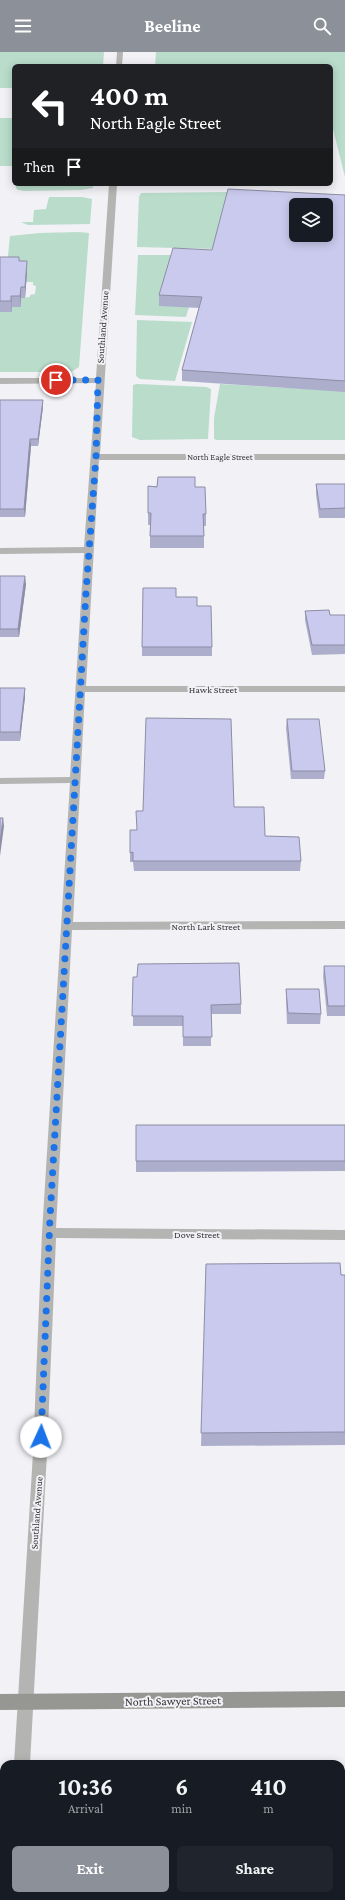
<!DOCTYPE html>
<html lang="en">
<head>
<meta charset="utf-8">
<style>
  body { margin:0; font-family:"Crimson Pro",serif; background:#20242c; color:#f1f3f6; height:100vh; display:flex; flex-direction:column; font-size:15px; white-space:nowrap }
  * { box-sizing:border-box; margin:0 }
  p { font-size:13px; color:#9ea1a6 }
  .icon { flex:none; width:22px; height:22px; fill:none; stroke:currentColor; stroke-width:2; stroke-linecap:round; stroke-linejoin:round }
  .map { position:relative; flex:1; overflow:hidden }
  .side { position:absolute; left:0px; top:1708px; width:345px; height:140px; display:flex; flex-direction:column; background:#171b24; border-radius:12px 12px 0 0; box-shadow:0 2px 10px #0003 }
  .side>* { flex:none }
  .guide { position:absolute; left:12px; top:12px; width:321px; height:122px; border-radius:6px; box-shadow:0 2px 10px #0003; background:#202124; color:#fff; overflow:hidden }
  .tools { position:absolute; left:289px; top:146px; display:grid; gap:8px }
  .tools a { display:grid; place-items:center; width:44px; height:44px; border-radius:6px; background:#171b24; box-shadow:0 2px 10px #0003; font-size:20px }
  .pin { position:absolute; display:grid; place-items:center; width:34px; height:34px; color:#fff; margin:-17px; border:2px solid #fff; border-radius:50%; box-shadow:0 1px 4px #0007 }
  .me { position:absolute; width:44px; margin:-22px; rotate:2deg; stroke-linejoin:round; filter:drop-shadow(0 0 3px #0008) }
  .turn { display:flex; align-items:center; gap:14px; height:84px; padding:0 12px; font-size:18px }
  .turn .icon { width:52px; height:52px; stroke-width:2.5 }
  .turn b { display:block; font-size:28px; line-height:34px }
  .then { display:flex; align-items:center; height:38px; padding:0 12px; background:#0003; gap:8px; font-size:15px }
  .eta { display:flex; justify-content:space-evenly; align-items:center; height:68px; text-align:center }
  .eta b { font-size:24px; font-weight:700; line-height:28px }
  .cta { display:flex; gap:8px; margin-top:auto; padding:8px 12px }
  .cta a { flex:1; height:46px; border-radius:6px; background:#8c9099; color:#fff; font-size:16px; font-weight:700; line-height:46px; text-align:center }
  .cta a+a { background:#20242c; color:#f1f3f6 }
  header { display:flex; justify-content:space-between; align-items:center; height:52px; padding:0 12px; background:#8c9099; color:#fff; font-size:18px; font-weight:700 }
  .map>svg:first-child { display:block }
  .green { fill:#b9dccb }
  .lines { fill:none; stroke-linecap:round; stroke-linejoin:round }
  .street { fill:#b4b4b2; fill-rule:evenodd }
  .secondary { fill:#969692; fill-rule:evenodd }
  .wall { fill:#adaecc }
  .shaded-wall { fill:#8d8da6 }
  .building { fill:#c9caed; stroke:#8d8da6; fill-rule:evenodd }
  .route { stroke:#1a73e8; stroke-width:7; stroke-dasharray:0 12.6 }
  .labels { text-anchor:middle; stroke-width:4; stroke-linejoin:round; paint-order:stroke }
  .far-street-label { font-size:9px; fill:#353537; stroke:#f1f1f6 }
  .street-label { font-size:10px; fill:#353537; stroke:#f1f1f6 }
  .near-street-label { font-size:12px; fill:#353537; stroke:#f1f1f6 }
</style>
</head>
<body>
<header><svg class="icon" aria-label="menu" viewBox="0 0 24 24"><path d="M4 6h16M4 12h16M4 18h16"/></svg>Beeline<svg class="icon" aria-label="search" viewBox="0 0 24 24"><circle cx="10" cy="10" r="6"/><path d="M15 15l6 6"/></svg></header>
<div class="map">
<svg width="345" height="1848" viewBox="0 0 345 1848">
  <rect width="100%" height="100%" fill="#f1f1f6"/>
  <path class="green" d="M0,0h104l-1,14h-89v22h-14z
    M156,0h189v125l-14,-56v-55h-176z
    M0,66h14v48h-14z
    M16,132h77v4l-12,2 -56,1 -7,-1 -2,-2z
    M229,140l-14,57 -78,-2 2,-50 2,-4z
    M49,145h33l10,2 -2,25 -62,1 -7,-3h12l1,-12 12,-1z
    M79,180l10,1 -10,134 -8,5h-71v-60h11l1,-5h9v-9l9,-1v-2l5,-1 1,-8 -3,-1v-3h-7l1,-10 -20,-7 3,-29 30,-3z
    M138,203h35l-13,50 29,2 -3,10 -51,-2z
    M137,268l55,2 -17,59 -35,-2 -4,-3z
    M137,332l69,3 5,2 -3,50 -68,1 -8,-3 1,-52z
    M220,332l125,7v49h-128l-3,-1v-21z"/>
  <g class="lines">
    <path class="street" d="M117,0h6l-1,14h-6z
      M109,132h8l-17,270h245v6h-246l-13,226h259v6h-260l-12,230 272,-1v8l-273,1 -16,298 289,2v10l-289,-2 -9,215 -17,311h-16l19,-311 9,-220 28,-450 -70,1v-6l70,-1 14,-224 -84,1v-6l84,-1 12,-164 -96,1v-6h96z
      M6,1844h18l-1,4h-18z"/>
    <path class="secondary" d="M345,1639v16l-345,3v-16z"/>
  </g>
  <path class="wall" d="M345,143v197l-163,-11v-11l17,-62 -40,-2v-11l53,-45z
    M0,205l19,4 8,11 -2,26h-4v9h-9v5h-12z
    M0,348l43,7 -5,39h-7l-6,71h-25z
    M316,432h29v34h-26l-3,-24z
    M148,434l47,1 11,27v12h-2v22h-54v-23h-2z
    M0,524l26,8 -7,53h-19z
    M176,545l36,50v9h-70v-9z
    M305,559l25,4h15v39l-33,1 -7,-35z
    M0,636h25v9l-5,44h-20z
    M287,667l38,52 -1,8h-33l-5,-51z
    M234,755l31,29 36,25 -1,10h-166l-1,-9h-3v-32h7z
    M324,914h21v50h-18l-4,-40z
    M133,925l108,27v10h-30v32h-28v-20h-50z
    M286,937l35,25 -1,10h-33l-1,-25z
    M345,1073v46l-209,1v-11z
    M206,1212l139,11v170l-144,1z"/>
  <path class="shaded-wall" d="M27,209v11l-2,26v-11z
    M21,235v20l-1,-11z
    M11,244l1,11v5l-1,-11z
    M43,348v7l-5,39v-7z
    M30,387l1,7 -6,71 -1,-8z
    M25,524l1,8 -7,53 -1,-8z
    M25,636v9l-5,44v-9z
    M3,766l1,8 -4,30v-13z"/>
  <path class="building" d="M228,137l117,6v186l-163,-11 20,-73 -43,-2 14,-47 39,2zM296,153h30v30h-30z
    M0,205h19v4h8l-2,26h-4l-1,9h-9v5h-11z
    M0,348h43l-5,39h-8l-6,70h-24z
    M158,425h37v10h10l1,27h-3l1,22h-54l1,-23h-3v-27l9,1z
    M316,432h29v24l-25,1z
    M0,524h25l-7,53h-18z
    M143,536h33v9h21v9h14l1,41h-70z
    M329,558l1,5h15v30h-33l-7,-34z
    M0,636h25l-5,44h-20z
    M146,666l85,1 3,88h30l1,29 34,1 2,24h-168v-9l-3,1v-23h7l-1,-19h7z
    M287,667h32l6,52h-33z
    M0,766h3l-3,25z
    M239,911l2,41 -30,1 1,32h-29v-21h-51l1,-39h4l1,-13z
    M324,914h21v40h-17z
    M286,937h33l2,25 -33,-1z
    M136,1073h209v36h-209z
    M340,1211l1,12h4v157l-144,1 5,-169z"/>
  <g class="lines">
    <path class="route" d="M41,1385l9,-219 36,-626 10,-135 2,-77h-42"/>
  </g>
  <g class="labels">
    <g class="far-street-label">
      <text x="220" y="408">North Eagle Street</text>
    </g>
    <g class="street-label">
      <text transform="translate(102 275) rotate(-86)" y="4">Southland Avenue</text>
      <text x="213" y="641">Hawk Street</text>
      <text x="206" y="878">North Lark Street</text>
      <text x="197" y="1186">Dove Street</text>
      <text transform="translate(36 1461) rotate(-86)" y="4">Southland Avenue</text>
    </g>
    <g class="near-street-label">
      <text transform="translate(173 1649) rotate(-1)" y="4">North Sawyer Street</text>
    </g>
  </g>
</svg>
<div class="tools">
<a><svg class="icon" aria-label="layers" viewBox="0 0 24 24"><path d="M12 4l9 5-9 5-9-5zM3 14l9 5 9-5"/></svg></a>
</div>
<div class="pin" style="left:56px;top:328px;background:#d93025"><svg class="icon" aria-label="arrive" viewBox="0 0 24 24"><path d="M6 21V4h12l-3 4 3 4H6"/></svg></div>
<svg class="me" style="left:41px;top:1385px" viewBox="-20 -20 40 40"><circle r="19" fill="#fff"/><path d="M0-13L10 11 0 6-10 11z" fill="#1a73e8"/></svg>
<div class="guide">
<div class="turn"><svg class="icon" aria-label="left" viewBox="0 0 24 24"><path d="M17 20v-9H6M10 6l-5 5 5 5"/></svg><div><b>400 m</b>North Eagle Street</div></div>
<div class="then">Then<svg class="icon" aria-label="arrive" viewBox="0 0 24 24"><path d="M6 21V4h12l-3 4 3 4H6"/></svg></div>
</div>
<section class="side">
<div class="eta">
<div><b>10:36</b><p>Arrival</p></div>
<div><b>6</b><p>min</p></div>
<div><b>410</b><p>m</p></div>
</div>
<div class="cta"><a>Exit</a><a>Share</a></div>
</section>
</div>
</body>
</html>
